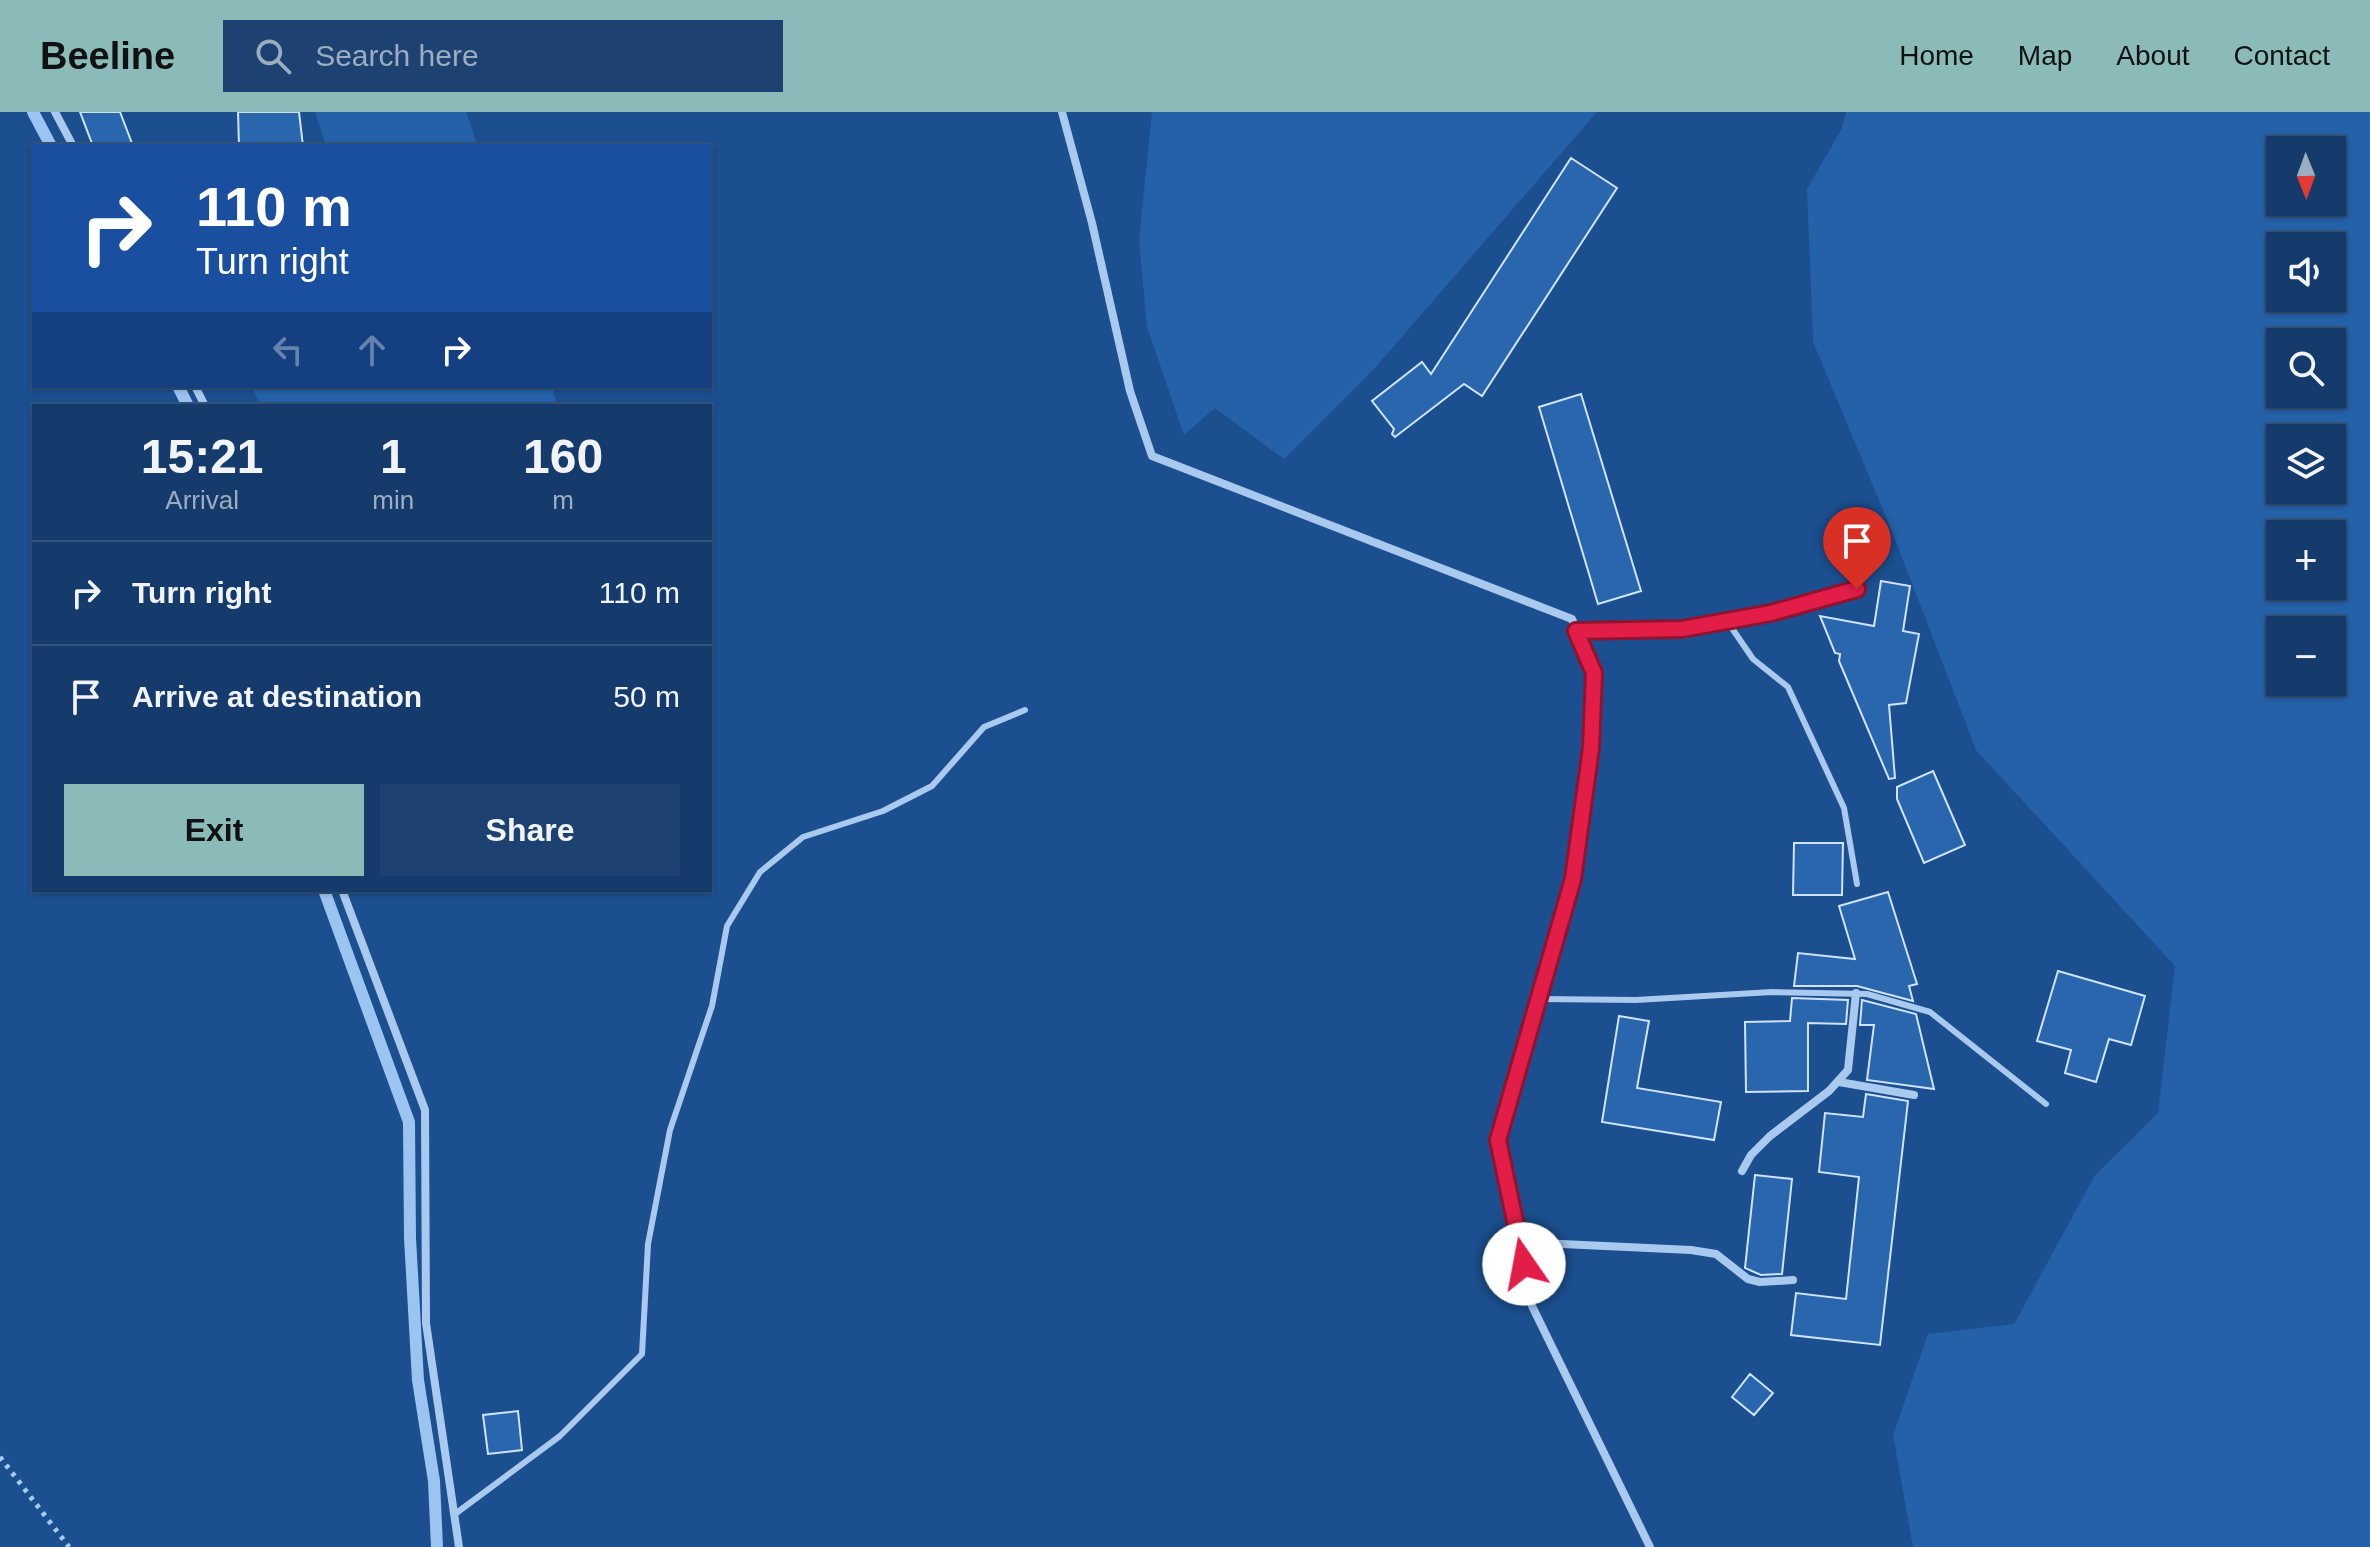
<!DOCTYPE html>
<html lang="en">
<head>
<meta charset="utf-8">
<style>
  body { margin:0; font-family:Arial,sans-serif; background:#1d4271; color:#f1f3f6; height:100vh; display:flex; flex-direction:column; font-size:30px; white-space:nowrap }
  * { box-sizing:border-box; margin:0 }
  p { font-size:26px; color:#9dadc1 }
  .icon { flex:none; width:44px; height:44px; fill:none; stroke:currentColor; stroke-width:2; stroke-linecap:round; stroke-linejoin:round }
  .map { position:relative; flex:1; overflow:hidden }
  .sheet { position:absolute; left:32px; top:292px; width:680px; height:488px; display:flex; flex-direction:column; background:#143b6b; border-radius:0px; box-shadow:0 2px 6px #0004,0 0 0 2px #33557e }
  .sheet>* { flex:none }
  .banner { position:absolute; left:32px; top:32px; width:680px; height:244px; border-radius:0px; box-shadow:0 2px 6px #0004,0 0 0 2px #33557e; background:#1a4fa0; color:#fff; overflow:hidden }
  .needle { width:52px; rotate:179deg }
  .tools { position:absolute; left:2266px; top:24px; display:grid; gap:16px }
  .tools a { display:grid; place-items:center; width:80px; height:80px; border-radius:0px; background:#143b6b; box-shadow:0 2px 6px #0004,0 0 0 2px #33557e; font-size:40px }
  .pin { position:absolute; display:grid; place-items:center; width:68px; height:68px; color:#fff; margin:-82px -34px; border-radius:50% 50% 50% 0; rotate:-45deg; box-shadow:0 0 8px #0007 }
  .pin .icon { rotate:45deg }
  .me { position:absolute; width:88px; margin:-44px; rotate:348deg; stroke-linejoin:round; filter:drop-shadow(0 0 6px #0008) }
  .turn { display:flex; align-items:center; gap:28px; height:168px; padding:0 32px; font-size:36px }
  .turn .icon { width:104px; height:104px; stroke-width:2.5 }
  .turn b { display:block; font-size:56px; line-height:68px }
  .lanes { display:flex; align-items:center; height:76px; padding:0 32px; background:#0003; justify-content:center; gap:40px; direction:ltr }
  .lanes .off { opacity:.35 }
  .eta { display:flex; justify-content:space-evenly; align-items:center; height:136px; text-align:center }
  .eta b { font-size:48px; font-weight:600; line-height:56px }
  .cta { display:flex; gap:16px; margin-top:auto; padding:16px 32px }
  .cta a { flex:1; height:92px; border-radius:0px; background:#8bbbb9; color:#111; font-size:32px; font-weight:600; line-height:92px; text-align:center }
  .cta a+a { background:#1d4271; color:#f1f3f6 }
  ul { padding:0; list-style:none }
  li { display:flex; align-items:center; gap:24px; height:104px; padding:0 32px; border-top:2px solid #33557e }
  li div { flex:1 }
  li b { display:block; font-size:30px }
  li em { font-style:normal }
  header { display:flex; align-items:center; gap:48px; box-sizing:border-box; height:112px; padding:0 40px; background:#8bbbb9; color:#111 }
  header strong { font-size:38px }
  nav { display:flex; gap:44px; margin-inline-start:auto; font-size:28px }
  .search { width:560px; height:72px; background:#1d4271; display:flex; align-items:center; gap:20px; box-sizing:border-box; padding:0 28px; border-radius:0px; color:#9dadc1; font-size:30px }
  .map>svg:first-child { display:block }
  .green { fill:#2461a8; fill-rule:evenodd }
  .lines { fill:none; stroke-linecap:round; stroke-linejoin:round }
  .stream { stroke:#9cc4f0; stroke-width:12 }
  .building { fill:#2a66ad; stroke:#cfe3fa; stroke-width:2 }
  .path { stroke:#a9c9ee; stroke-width:5; stroke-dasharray:4 6; stroke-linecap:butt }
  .lane { stroke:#a9c9ee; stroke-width:6 }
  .street { stroke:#a9c9ee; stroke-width:8 }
  .route-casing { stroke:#92132f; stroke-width:20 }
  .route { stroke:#e11d48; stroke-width:14 }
</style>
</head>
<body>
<header>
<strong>Beeline</strong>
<div class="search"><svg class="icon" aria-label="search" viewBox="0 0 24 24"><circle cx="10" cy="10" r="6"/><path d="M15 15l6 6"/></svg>Search here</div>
<nav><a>Home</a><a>Map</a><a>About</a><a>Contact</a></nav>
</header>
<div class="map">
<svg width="2370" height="1435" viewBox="0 0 2370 1435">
  <rect width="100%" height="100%" fill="#1b4f8f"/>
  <path class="green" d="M315,0h151l12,34h-152z
    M1152,0h445l-223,257 -90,90 -69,-51 -31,27 -37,-108 -8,-87z
    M1846,0h524v1435h-457l-20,-112 35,-101 86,-10 81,-149 63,-62 17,-147 -199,-216 -85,-221 -78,-187 -6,-153 35,-61zM2280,38h52v52h-52zM2280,134h52v52h-52zM2280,230h52v52h-52zM2280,326h52v52h-52zM2280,422h52v52h-52zM2280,518h52v52h-52z
    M251,274h301l5,19 -295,1z"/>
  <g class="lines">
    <path class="stream" d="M33,0l18,34
      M178,274l10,20
      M324,778l85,232 1,116 8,142 16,101 3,66"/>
  </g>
  <path class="building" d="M80,0h40l13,34h-40z
    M238,0h61l4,34h-64z
    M1571,46l46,30 -135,208 -18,-12 -69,53 -3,-3 2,-5 -22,-28 50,-39 9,12z
    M1581,282l60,197 -43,13 -59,-197z
    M1881,469l29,5 -7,45 16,3 -13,69 -17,2 6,73 -6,1 -50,-118 1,-7 -5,-1 -15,-37 54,10z
    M1933,659l32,74 -41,18 -27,-64v-12z
    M1794,731h49l-1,52h-49z
    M1888,780l29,92 -8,2 4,15 -56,-15h-63l4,-33 57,6 -16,-53z
    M2058,859l87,25 -14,49 -22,-6 -13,43 -31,-9 6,-23 -34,-9z
    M1792,886l56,2 -2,24 -38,-1v68l-62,1 -1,-70 45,-1z
    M1862,888l54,14 18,75 -67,-9 7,-55h-14z
    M1619,904l30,5 -12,67 84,14 -7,38 -112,-18z
    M1866,982l42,7 -28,244 -89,-10 5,-42 50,6 13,-122 -40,-5 6,-59 38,4z
    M1755,1063l37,4 -10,95 -21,1 -16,-7z
    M1750,1262l23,19 -19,22 -22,-18z
    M518,1299l4,39 -34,4 -5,-39z"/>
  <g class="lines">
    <path class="path" d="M0,1345l69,90"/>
    <path class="lane" d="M1727,509l26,38 35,28 56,121 13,76
      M1576,519l106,-2 89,-16 86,-24
      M1540,887l96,1 136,-8 95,2 63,18 116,92
      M455,1402l105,-78 82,-82 6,-110 22,-114 42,-124 15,-80 33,-54 43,-35 80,-26 49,-25 52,-59 41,-17"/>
    <path class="street" d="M55,0l18,34
      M1062,0l30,111 38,168 22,65 420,163 22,54 -3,75 -18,131 -75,261 34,166 118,241
      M195,274l10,20
      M342,778l83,220 1,213 33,224
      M1839,970l75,13
      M1742,1059l9,-16 19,-19 59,-45 19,-21 8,-77
      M1519,1130l172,8 25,4 32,25 12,3 33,-2"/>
  </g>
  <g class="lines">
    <g class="route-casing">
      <path id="route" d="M1524,1152l-26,-124 75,-261 18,-131 3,-75 -18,-42 106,-2 89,-16 86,-24"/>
    </g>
    <use href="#route" class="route"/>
  </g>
</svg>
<div class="tools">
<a><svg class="needle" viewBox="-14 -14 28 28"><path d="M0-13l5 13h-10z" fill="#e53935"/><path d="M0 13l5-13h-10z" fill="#9dadc1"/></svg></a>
<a><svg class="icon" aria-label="sound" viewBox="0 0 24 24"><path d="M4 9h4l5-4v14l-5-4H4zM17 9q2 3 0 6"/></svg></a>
<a><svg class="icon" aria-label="search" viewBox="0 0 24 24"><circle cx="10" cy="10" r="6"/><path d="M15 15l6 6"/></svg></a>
<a><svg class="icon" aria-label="layers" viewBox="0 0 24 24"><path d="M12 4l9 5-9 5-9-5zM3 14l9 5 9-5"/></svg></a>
<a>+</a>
<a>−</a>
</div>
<div class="pin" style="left:1857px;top:477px;background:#d93025"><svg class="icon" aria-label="arrive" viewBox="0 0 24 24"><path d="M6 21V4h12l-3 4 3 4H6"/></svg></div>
<svg class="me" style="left:1524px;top:1152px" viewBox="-20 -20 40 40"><circle r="19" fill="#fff"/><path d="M0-13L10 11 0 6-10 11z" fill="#e11d48"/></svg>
<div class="banner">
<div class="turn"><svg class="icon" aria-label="right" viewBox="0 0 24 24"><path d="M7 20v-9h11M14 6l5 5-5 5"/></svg><div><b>110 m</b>Turn right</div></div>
<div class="lanes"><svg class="icon off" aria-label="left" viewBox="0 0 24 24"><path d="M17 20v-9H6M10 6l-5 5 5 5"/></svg><svg class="icon off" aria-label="ahead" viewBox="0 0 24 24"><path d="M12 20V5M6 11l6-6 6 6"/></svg><svg class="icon" aria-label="right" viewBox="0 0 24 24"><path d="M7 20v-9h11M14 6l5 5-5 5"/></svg></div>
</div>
<section class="sheet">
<div class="eta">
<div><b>15:21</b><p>Arrival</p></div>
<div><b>1</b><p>min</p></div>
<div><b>160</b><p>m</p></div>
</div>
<ul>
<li><svg class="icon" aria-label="right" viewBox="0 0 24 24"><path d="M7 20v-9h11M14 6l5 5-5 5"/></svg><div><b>Turn right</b></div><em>110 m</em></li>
<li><svg class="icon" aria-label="arrive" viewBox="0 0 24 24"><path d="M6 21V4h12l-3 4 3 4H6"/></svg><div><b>Arrive at destination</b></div><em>50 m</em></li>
</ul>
<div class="cta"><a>Exit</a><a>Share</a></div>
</section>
</div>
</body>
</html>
